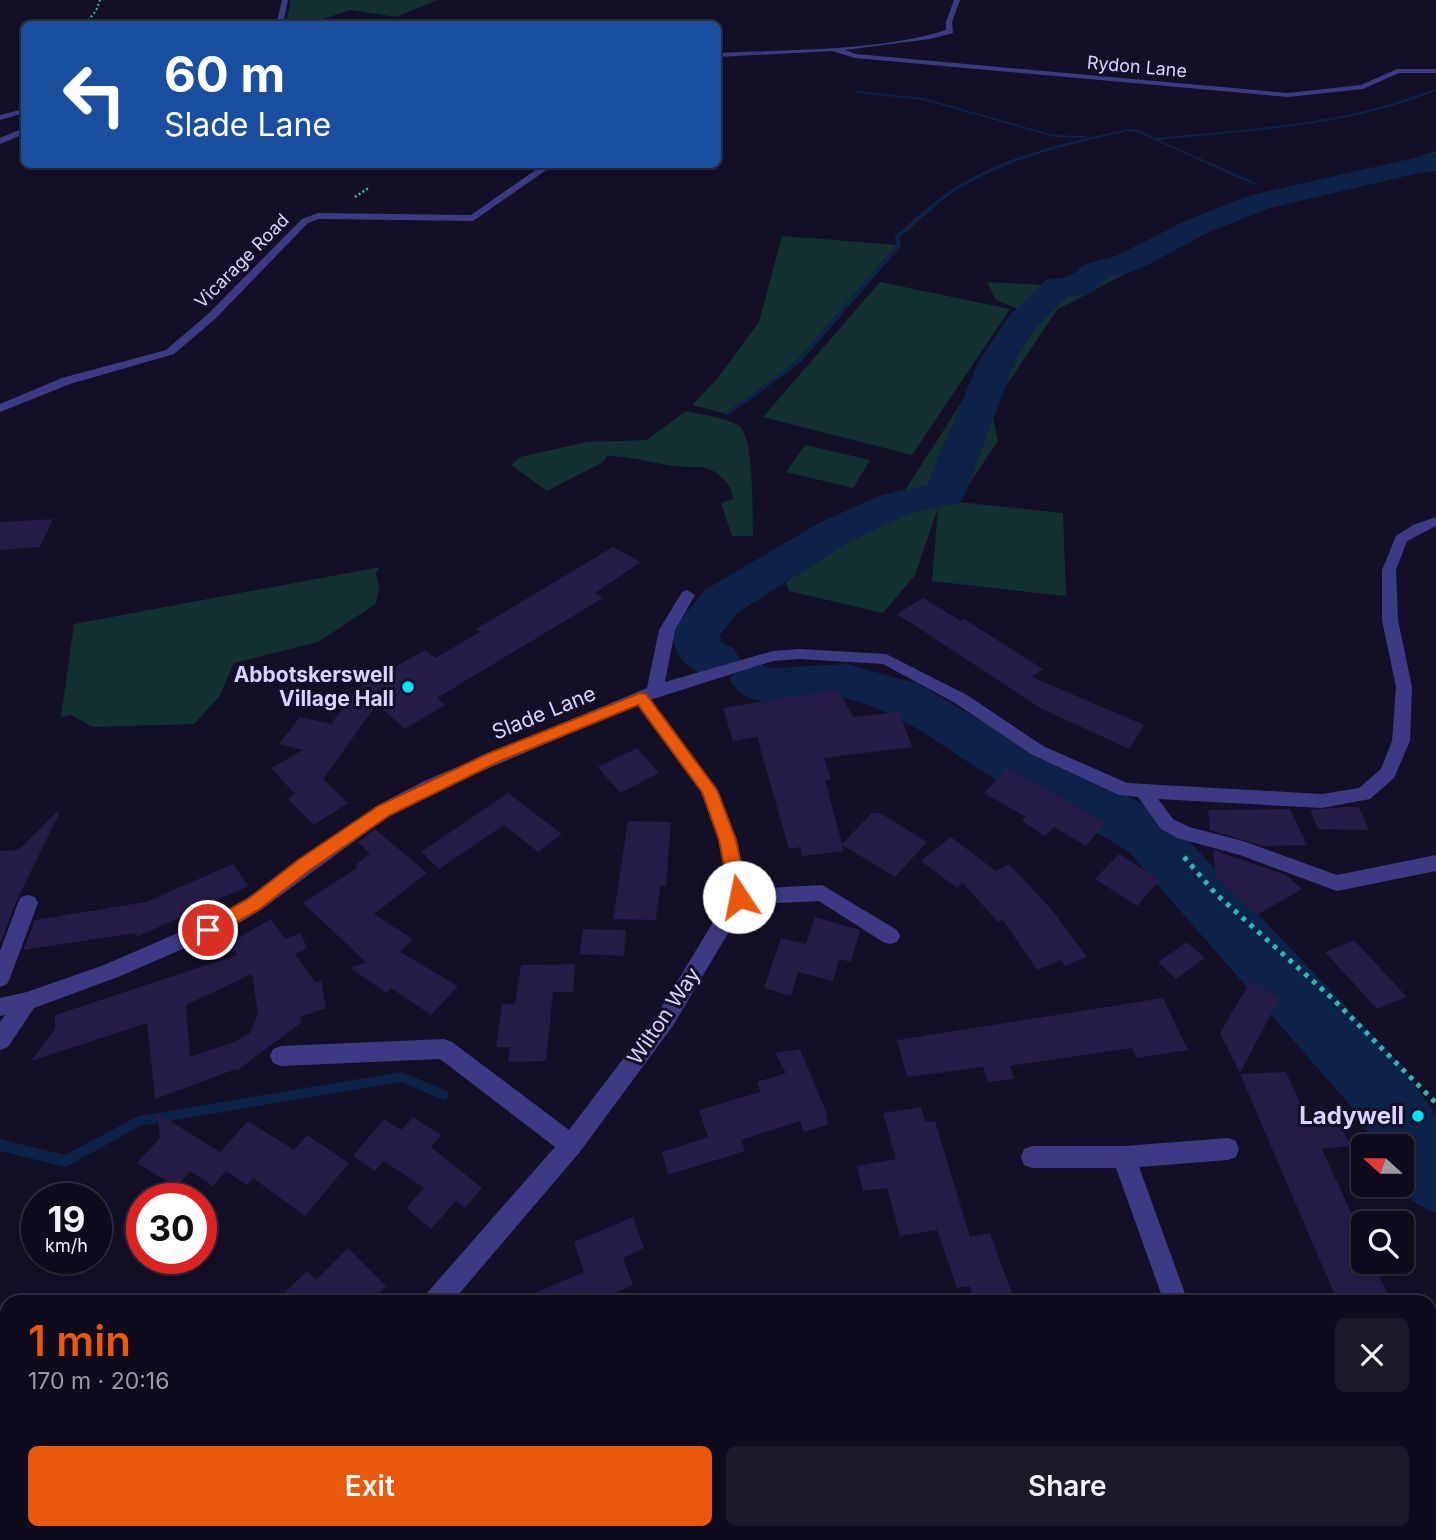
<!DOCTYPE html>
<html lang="en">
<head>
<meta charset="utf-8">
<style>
  body { margin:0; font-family:Inter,sans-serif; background:#1c1929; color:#f1f3f6; height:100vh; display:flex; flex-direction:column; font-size:26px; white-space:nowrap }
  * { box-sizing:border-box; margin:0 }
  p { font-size:23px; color:#9b9ba3 }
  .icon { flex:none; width:38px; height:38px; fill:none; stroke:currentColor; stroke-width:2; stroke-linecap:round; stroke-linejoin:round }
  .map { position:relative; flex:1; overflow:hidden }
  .details { position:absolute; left:0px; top:1295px; width:1437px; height:245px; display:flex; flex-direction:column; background:#0e0b1c; border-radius:21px 21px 0 0; box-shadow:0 4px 10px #0003,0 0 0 2px #2e2b3b }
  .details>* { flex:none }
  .banner { position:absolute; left:21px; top:21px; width:700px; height:147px; border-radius:10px; box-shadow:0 4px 10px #0003,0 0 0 2px #2e2b3b; background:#1a4fa0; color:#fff; overflow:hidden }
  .needle { width:46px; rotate:291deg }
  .fabs { position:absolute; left:1351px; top:1134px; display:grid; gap:14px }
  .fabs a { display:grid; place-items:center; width:63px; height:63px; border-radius:10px; background:#0e0b1c; box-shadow:0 4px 10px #0003,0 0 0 2px #2e2b3b; font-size:35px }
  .speed { position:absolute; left:21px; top:1183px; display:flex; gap:14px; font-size:35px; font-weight:700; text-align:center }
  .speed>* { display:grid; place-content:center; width:91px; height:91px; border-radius:50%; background:#0e0b1c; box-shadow:0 4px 10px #0003,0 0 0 2px #2e2b3b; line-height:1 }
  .speed small { font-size:18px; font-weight:400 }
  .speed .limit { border:10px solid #d22; background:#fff; color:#111 }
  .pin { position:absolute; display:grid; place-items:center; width:60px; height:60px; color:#fff; margin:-30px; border:4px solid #fff; border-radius:50%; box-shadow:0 2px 7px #0007 }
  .me { position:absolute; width:77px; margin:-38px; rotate:349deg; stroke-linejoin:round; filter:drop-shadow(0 0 5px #0008) }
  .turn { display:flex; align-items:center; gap:24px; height:147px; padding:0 28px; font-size:32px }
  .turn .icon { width:91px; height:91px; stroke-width:2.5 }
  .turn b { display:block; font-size:49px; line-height:60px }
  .round { display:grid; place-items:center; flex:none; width:74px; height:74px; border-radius:10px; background:#1c1929 }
  .summary { display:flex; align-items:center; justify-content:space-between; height:119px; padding:0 28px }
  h1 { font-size:42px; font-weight:600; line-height:52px; color:#ea580c }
  .action { display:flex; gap:14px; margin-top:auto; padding:14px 28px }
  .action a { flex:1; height:80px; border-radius:10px; background:#ea580c; color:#fff; font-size:28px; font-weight:600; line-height:80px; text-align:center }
  .action a+a { background:#1c1929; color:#f1f3f6 }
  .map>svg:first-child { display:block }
  .green { fill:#12302f }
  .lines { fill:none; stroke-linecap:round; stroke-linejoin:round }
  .stream { fill:#0c2248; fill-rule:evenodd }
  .river { fill:#0c2248; fill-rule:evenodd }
  .building { fill:#241b47; fill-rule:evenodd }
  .path-far2 { stroke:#2fb8b0; stroke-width:2; stroke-dasharray:2 2.5; stroke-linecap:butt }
  .path-far1 { stroke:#2fb8b0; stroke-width:2.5; stroke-dasharray:2 2.5; stroke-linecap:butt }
  .path { stroke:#2fb8b0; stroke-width:5; stroke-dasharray:4.5 6; stroke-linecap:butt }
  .minor { fill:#3d3a85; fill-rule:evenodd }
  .route { fill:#ea580c; stroke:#983908; stroke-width:2 }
  .poi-dot { fill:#00e5ff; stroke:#130f26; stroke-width:2.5 }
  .labels { text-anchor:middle; stroke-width:6; stroke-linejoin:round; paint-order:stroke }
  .far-street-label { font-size:18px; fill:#d9d4ff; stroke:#130f26 }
  .poi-label { font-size:21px; font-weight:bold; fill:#d9d4ff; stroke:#130f26; text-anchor:end }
  .street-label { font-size:21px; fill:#d9d4ff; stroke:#130f26 }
  .near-poi-label { font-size:24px; font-weight:bold; fill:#d9d4ff; stroke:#130f26; text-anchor:end }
</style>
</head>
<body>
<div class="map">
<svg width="1436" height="1540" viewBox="0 0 1436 1540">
  <rect width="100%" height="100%" fill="#130f26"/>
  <path class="green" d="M290,0h147l-41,17 -45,-7 -44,14h-23l5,-13z
    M1436,151v20l-62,7 -125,30 -192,102 -66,98 7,33 -41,61 106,11 3,83 -134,-15 6,-73 -23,67 -32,38 -94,-22 -6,-17v-9l52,-33 61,-28 125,-194 -25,-10 -9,-18 59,3 114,-44 63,-33 48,-16 130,-29z
    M782,236l117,9 -101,117 -71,52 -35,-9 25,-26 42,-57z
    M880,282l130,27 -98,146 -149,-38z
    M686,411c16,4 37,6 52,14 17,10 14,91 15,111h-21l-11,-33 12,-4c0,-12 -11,-24 -22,-29 -10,-5 -17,-2 -27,-3 -26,-2 -51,-11 -77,-11l-4,6 -56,29 -36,-26 9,-8 67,-15 60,-2z
    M805,445l65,15 -17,28 -67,-16z
    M380,567l-4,6 3,14 -3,17 -58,38 -84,21 -15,34 -25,27 -101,3 -22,-12 -10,2 13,-93z"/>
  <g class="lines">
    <path class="stream" d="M1436,89v2c-22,8 -44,16 -67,21 -69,17 -140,21 -210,28l97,43v1l-2,1 -117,-53 -9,-1c-60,14 -122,27 -174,61 -20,13 -36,31 -54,45l1,9 -101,117 -71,52 -5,-1 72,-53 100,-116 -1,-9c18,-15 35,-32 55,-45 53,-36 116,-48 178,-62l12,1 15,8c71,-7 144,-11 214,-28 23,-6 45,-14 67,-21z
      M857,91l66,7 131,37 31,1 2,1 -2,1 -31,-1 -131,-37 -65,-7z
      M401,1072l46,19 2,4 -2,4 -4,1 -42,-18 -261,44 -74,41 -66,-16v-12l65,16 73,-39z"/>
    <path class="river" d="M1436,153v16l-166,39 -61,24 -71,38 -31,8 -18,16 -22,3 -32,32 -20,32 -50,133 -6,9 -50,11 -58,27 -114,72 -17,22 1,7 12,6 8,12 -8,12c-34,10 -55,-5 -62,-39l32,-42 116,-68 62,-28 46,-10 52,-124 30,-45 37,-36 23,-3 16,-13 31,-8 71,-36 64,-25z
      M755,663l18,5 74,-4 71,20 116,67 105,51 30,18 234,247 33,48v98c-43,-18 -34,-25 -34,-67h-26l-21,-35 -226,-259c-44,-29 -91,-48 -136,-74 -46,-28 -92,-67 -145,-79 -38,-9 -93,23 -118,-19l7,-12z"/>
  </g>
  <path class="building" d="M53,519l-13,28 -40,3v-28z
    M613,547l28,15 -46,31 8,5 -166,100 8,7 -40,24 -28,-25 -54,75 25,24 -34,22 -26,-26 7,-5 -24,-26 32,-18 -24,-6 21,-27 31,7 28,-37 66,-37 10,8 45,-26 -4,-3z
    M923,598l38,23 3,-2 79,50 -11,8 112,48 -15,24 -87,-40 -145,-95z
    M838,689l15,28 46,-5 13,35 -88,11 7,21 -6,1 17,64 30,-31h8l47,29 -32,35 -53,-32 2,6 -42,5 -2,-9 -11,2 -32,-112 -24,4 -10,-33z
    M637,748l22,25 -39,20 -22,-26z
    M1008,768l42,23 55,32 -19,23 -32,-19 -9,9 -23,-15 4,-4 -42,-24z
    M508,793l54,41 -24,18 -34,-27 -65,44 -18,-17z
    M1342,807h17l10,23 -51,-1 -8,-19z
    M1290,809l17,36 -44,1 -53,-16 -2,-20z
    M57,812l2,2 -43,88 -16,42v-93l18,-1z
    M628,821l43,1 -5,64h-6l-4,34 -43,-1z
    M375,829l52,44 -53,41 39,25 -13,13 58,34 -27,29 -40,-27 -5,5 -35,-25 15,-6 -63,-59 54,-35 -2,-3 15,-11 -12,-12z
    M951,837l45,34 13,-7 43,46 35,47 -22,9 -4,-6 -24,10 -34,-50 -5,2 -35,-39 -6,5 -36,-27z
    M1213,850l73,25 16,14 -45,26 -41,-37z
    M1119,854l41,26 -23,26 -42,-27z
    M233,864l15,22 -111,51 -1,-4 -113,17 12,-30 111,-18z
    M815,917l45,13 -9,32 -12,-3 -6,22 -35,-9 -7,24 -27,-8 17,-50 25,6z
    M271,919l14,20 16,-6 6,15 -12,6 21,29 5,-2 5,27 -26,9 2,5 -67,50 1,-3 -81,30 -8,-76 -116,38 24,-32v-14l182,-60 -8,-12zM252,974l6,40 -8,19 -16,9 -44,15 -4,-52z
    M583,929l43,1 -2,26 -44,-2z
    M1354,940l53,57 -30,12 -52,-57z
    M1187,942l18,16 -29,21 -18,-17z
    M575,964l-2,28h-20l-7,69 -38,1 2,-15h-14l6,-43h13l6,-39z
    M1251,980l29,17 -40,76 -20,-40z
    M1163,998l25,52 -51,8 -5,-10 -122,18 4,13 -26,3 -5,-15 -76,10 -10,-37z
    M800,1049l27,65v11l-23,7 -4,-11 -59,19 4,11 -77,24 -6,-23 46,-15 -9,-27 61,-18 -3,-10 29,-9 -11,-20z
    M1286,1072l23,50 29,-3 13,27 -29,3 41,90v23h10l16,35 -52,3 -97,-226z
    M921,1107l4,15 10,-1 35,116 20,-4 25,69h-40l-5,-16 -13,2 -20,-58 -37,6 -13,-48 -24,3 -6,-25 39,-7 -13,-46z
    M157,1113l63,39 28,-31 46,29 13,-15 42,28 -44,53 -52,-38 -6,7 -21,-14 -13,15 -23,-15 -14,16 -39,-24 23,-25z
    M413,1117l28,18 -10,12 51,41 -17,20 -9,-7 -25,28 -25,-21 18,-20 -40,-27 -9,10 -22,-15 31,-37 17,11z
    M633,1217l11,31 -21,10 10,27 -39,17h-80l70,-30 -10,-30z
    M348,1248l38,38 -15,16h-96l32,-31 9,9z"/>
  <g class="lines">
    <path class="path-far2" d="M85,24l11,-13 4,-11"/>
    <path class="path-far1" d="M355,197l15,-10"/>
    <path class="path" d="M1184,857l32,37 117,105 103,104"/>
    <path class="minor" d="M282,0h6l-4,19 -7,5h-7l8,-6z
      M954,0h6l-8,22 1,11 -23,6 -85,11 11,4 432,39 73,-8 36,-16h39v4h-37l-36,16 -75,8 -433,-39 -23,-7 -114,6v-4c75,-4 156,-1 228,-23v-8z
      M24,109v4l-24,7v-5z
      M24,128v6l-24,10v-6z
      M544,164h11l-82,57 -154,-2 -11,4 -93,96 -41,35 -104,30 -70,28v-8l62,-26 104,-28 41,-35 95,-96 16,-6 153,2z
      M1436,517v9l-29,15 -11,29 2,50 14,67 -2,54 -16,37 -24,21 -48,9 -164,-9 15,20 16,8 54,14 94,34 99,-20v16l-99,20 -97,-36 -63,-17 -16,-9 -23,-32 -19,-2 -88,-41 -76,-51 -72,-39 -84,-5 -26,2 -123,39 68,90 19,50 10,49 75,-4 75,45 3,6 -3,6 -7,2 -7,-2 -64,-41 -74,4 -73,122 -93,126 -127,149h-28l3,-9 128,-146 -115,-88 -159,7 -8,-3 -3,-7 3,-7 8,-3 163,-7 8,3 117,88 89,-117 71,-117 -10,-56 -18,-48 -64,-87 -199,85 -48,25 -129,95 -30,18 -113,49 -84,31 -26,39 -8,3v-28l5,-7 -5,1v-18l27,-6 77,-27 113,-49 30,-18 131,-93 48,-25 221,-92 12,-58 23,-38 5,-2 8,5 -20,35 -10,52 108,-31 26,-2 87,5 81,41 76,51 84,37 195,11 37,-6 22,-19 11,-28 4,-54 -14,-67v-50l14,-34 17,-11z
      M28,895l7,2 3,6 -28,75 -3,6 -7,3v-36l18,-48 3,-6z
      M1228,1138l8,3 3,8 -3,8 -8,3 -89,7 49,135h-24l-48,-134h-84l-8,-3 -3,-8 3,-8 8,-3h92z
      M216,1533h31l-3,7h-31z
      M1085,1533h46l-3,7h-46z"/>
  </g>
  <path class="route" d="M640,693l6,1 71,96 19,50 12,57 -3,5 -6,3 -6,-3 -3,-5 -11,-57 -17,-48 -64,-87 -140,57 -108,53 -80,55 -50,39 -46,26 -6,3 -7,-3 -2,-5 2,-5 47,-26 50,-39 80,-54 109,-52z"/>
  <g class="poi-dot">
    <circle cx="408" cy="687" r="7"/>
    <circle cx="1418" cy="1116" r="7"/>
  </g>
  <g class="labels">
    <g class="far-street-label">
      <text transform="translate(1137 67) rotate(5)" y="6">Rydon Lane</text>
      <text transform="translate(242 261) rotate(-45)" y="6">Vicarage Road</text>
    </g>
    <g class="poi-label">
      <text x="394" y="682">Abbotskerswell<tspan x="394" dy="24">Village Hall</tspan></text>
    </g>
    <g class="street-label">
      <text transform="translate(544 713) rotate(-22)" y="7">Slade Lane</text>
      <text transform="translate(664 1016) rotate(-56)" y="7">Wilton Way</text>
    </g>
    <g class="near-poi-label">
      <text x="1404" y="1124">Ladywell</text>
    </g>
  </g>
</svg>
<div class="fabs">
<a><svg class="needle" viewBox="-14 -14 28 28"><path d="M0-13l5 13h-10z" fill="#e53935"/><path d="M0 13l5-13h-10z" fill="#9b9ba3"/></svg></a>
<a><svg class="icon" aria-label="search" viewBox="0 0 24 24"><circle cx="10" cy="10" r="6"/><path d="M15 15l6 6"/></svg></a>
</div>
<div class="speed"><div>19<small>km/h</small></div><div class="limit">30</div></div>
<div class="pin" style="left:208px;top:930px;background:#d93025"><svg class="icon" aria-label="arrive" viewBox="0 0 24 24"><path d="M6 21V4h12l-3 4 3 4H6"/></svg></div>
<svg class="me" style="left:739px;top:897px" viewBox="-20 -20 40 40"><circle r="19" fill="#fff"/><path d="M0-13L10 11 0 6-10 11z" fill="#ea580c"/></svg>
<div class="banner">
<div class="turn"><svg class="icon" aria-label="left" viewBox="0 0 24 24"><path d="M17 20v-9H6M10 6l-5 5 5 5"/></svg><div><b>60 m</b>Slade Lane</div></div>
</div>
<section class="details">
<div class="summary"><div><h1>1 min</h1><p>170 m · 20:16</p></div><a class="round"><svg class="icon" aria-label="close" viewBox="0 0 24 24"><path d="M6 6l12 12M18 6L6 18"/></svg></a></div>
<div class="action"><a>Exit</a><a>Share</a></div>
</section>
</div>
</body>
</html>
